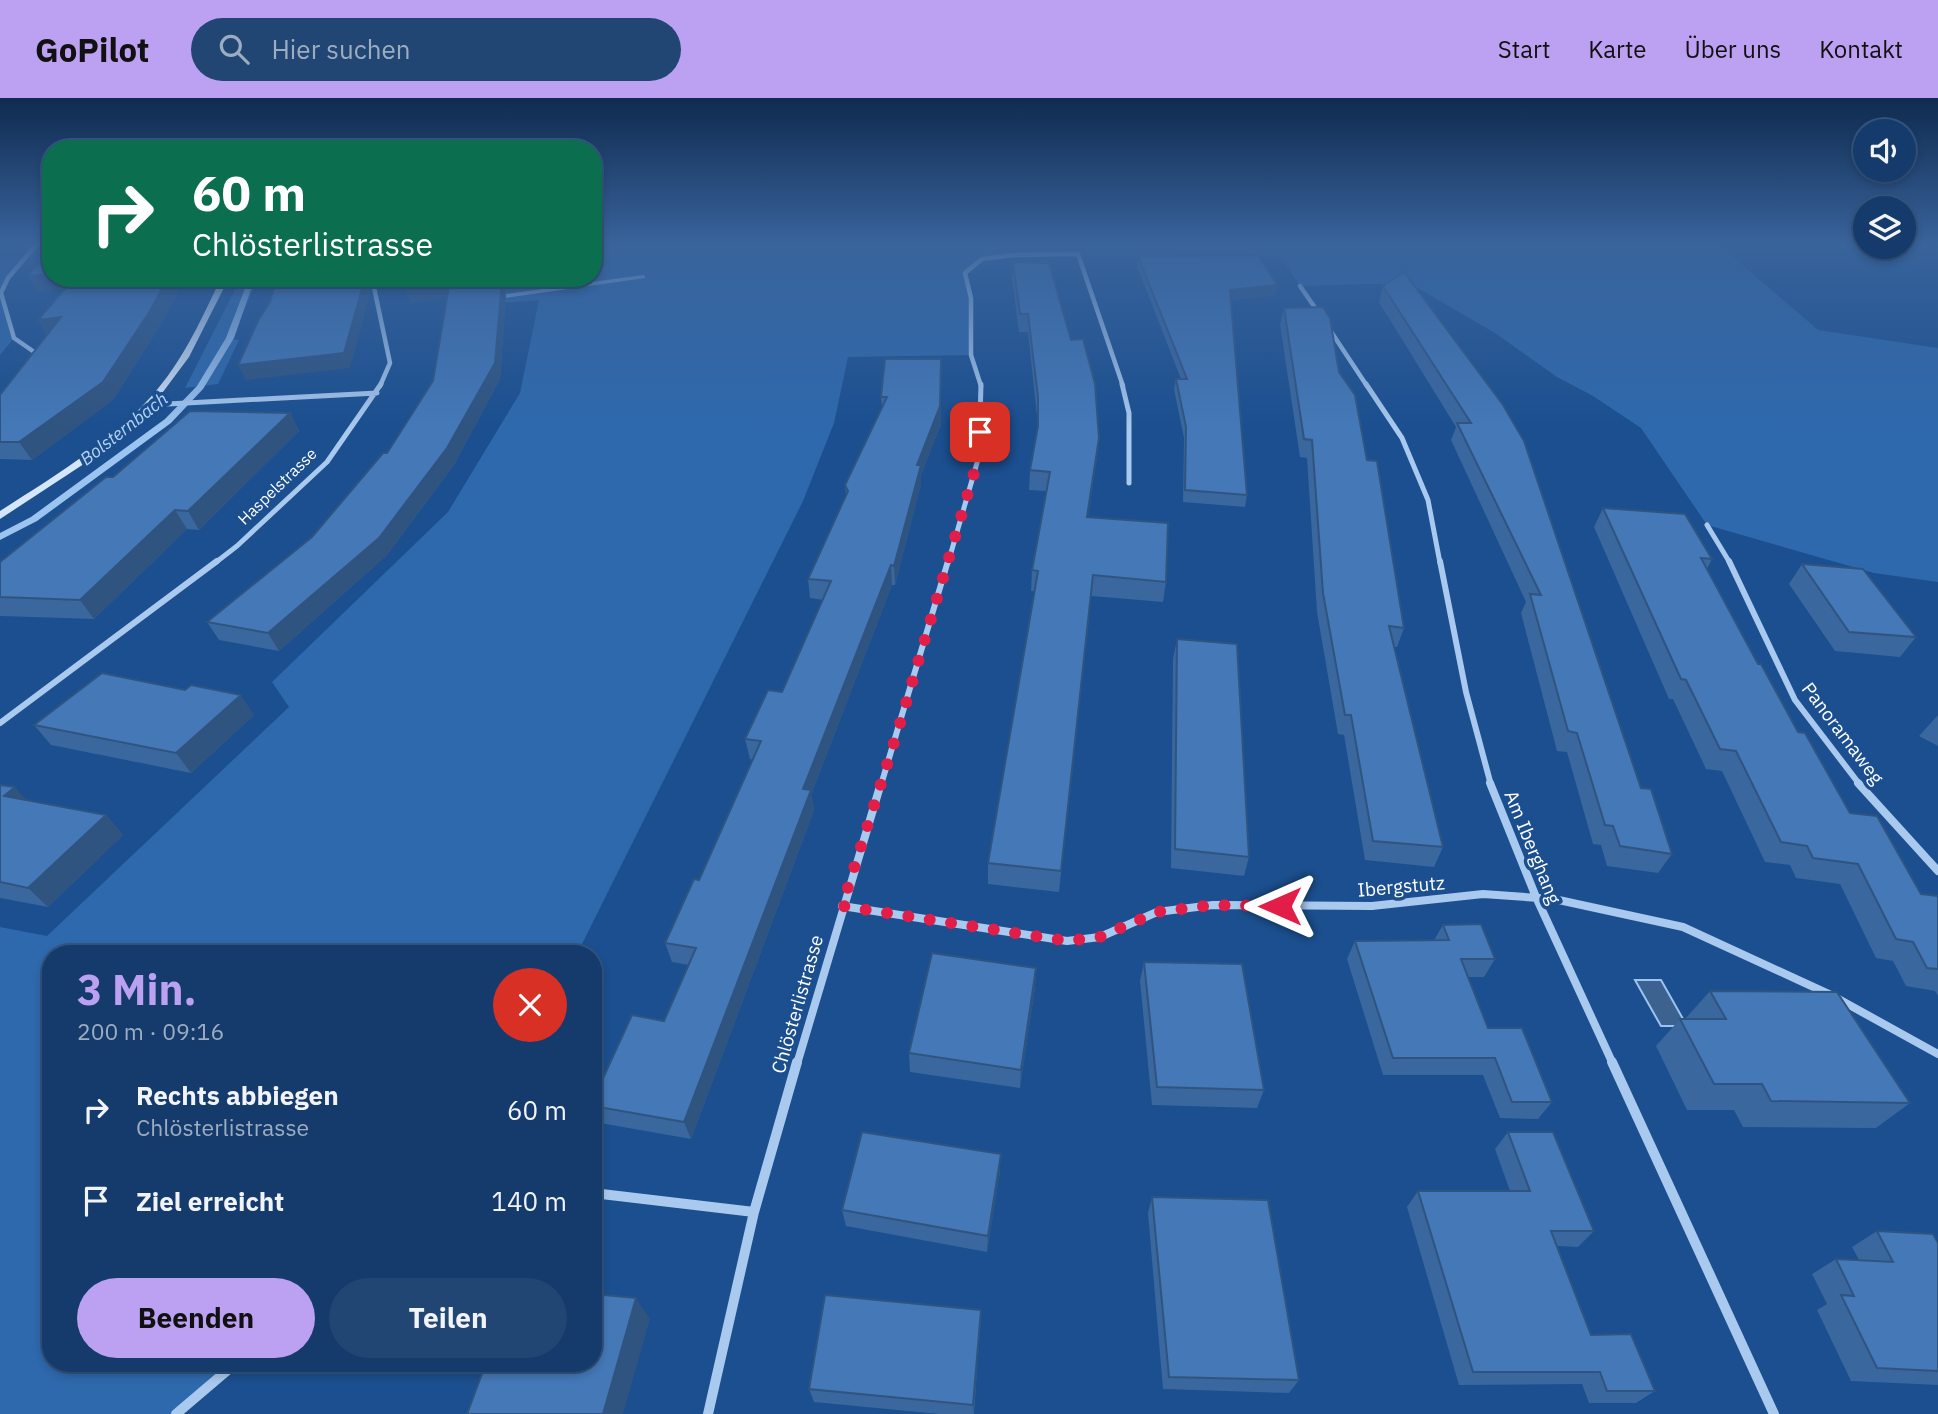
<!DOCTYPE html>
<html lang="de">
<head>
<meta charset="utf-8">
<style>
  body { margin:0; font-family:"IBM Plex Sans",sans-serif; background:#214673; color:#f1f3f6; height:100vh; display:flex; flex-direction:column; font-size:26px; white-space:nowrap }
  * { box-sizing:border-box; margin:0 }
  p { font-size:23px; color:#9dadc1 }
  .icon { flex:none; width:38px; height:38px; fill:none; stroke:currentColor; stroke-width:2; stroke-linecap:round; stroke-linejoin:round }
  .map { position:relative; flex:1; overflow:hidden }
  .sheet { position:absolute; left:42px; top:847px; width:560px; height:427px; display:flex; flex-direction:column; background:#143b6b; border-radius:28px; box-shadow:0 4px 10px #0003,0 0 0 2px #33557e }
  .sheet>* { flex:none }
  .hud { position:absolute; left:42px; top:42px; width:560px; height:147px; border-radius:28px; box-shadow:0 4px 10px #0003,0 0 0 2px #33557e; background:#0b6e4f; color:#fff; overflow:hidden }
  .fabs { position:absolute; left:1853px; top:21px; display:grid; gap:14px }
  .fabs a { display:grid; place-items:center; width:63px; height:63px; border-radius:50%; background:#143b6b; box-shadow:0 4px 10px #0003,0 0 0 2px #33557e; font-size:35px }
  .pin { position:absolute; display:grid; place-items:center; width:60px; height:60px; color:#fff; margin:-30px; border-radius:14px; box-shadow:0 4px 10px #0006 }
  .me { position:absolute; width:77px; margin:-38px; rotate:270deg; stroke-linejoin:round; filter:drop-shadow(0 0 5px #0008) }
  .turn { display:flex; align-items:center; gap:24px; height:147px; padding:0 35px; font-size:32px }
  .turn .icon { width:91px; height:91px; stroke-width:2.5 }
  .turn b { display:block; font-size:49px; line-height:60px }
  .round { display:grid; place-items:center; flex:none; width:74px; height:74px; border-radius:37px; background:#214673 }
  .summary { display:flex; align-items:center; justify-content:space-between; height:119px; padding:0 35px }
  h1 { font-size:42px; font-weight:800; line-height:52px; color:#bca0f2 }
  .button { display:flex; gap:14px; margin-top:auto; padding:14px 35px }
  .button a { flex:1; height:80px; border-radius:42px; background:#bca0f2; color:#111; font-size:28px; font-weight:800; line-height:80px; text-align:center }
  .button a+a { background:#214673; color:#f1f3f6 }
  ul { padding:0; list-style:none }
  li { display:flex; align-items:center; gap:21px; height:91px; padding:0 35px }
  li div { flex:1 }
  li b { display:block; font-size:26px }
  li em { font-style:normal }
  header { display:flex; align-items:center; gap:42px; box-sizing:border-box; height:98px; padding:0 35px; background:#bca0f2; color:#111 }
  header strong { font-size:33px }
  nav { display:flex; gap:38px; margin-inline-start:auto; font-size:24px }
  .search { width:490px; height:63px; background:#214673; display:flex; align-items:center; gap:18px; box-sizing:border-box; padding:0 24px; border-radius:38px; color:#9dadc1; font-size:26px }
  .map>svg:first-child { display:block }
  .green { fill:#2e69ad }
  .water { fill:#3c6290; stroke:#9cc4f0; stroke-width:2 }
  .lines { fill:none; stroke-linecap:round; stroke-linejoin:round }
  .stream { fill:#9cc4f0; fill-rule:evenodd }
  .street-far4 { stroke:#a9c9ee; stroke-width:4.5 }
  .street-far3 { stroke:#a9c9ee; stroke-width:5 }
  .street-far2 { stroke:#a9c9ee; stroke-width:6 }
  .street-far1 { stroke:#a9c9ee; stroke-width:8 }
  .street { stroke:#a9c9ee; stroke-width:10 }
  .secondary { fill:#d6e6fa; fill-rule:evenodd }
  .wall { fill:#3a679d }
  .shaded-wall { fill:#305480 }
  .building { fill:#4478b7; stroke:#305480; stroke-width:2 }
  .route { stroke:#e11d48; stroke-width:12; stroke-dasharray:0 21.6 }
  .labels { text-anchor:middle; stroke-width:7; stroke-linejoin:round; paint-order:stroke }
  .far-street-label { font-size:16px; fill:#fff; stroke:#1b4f8f }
  .far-water-label { font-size:18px; font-style:italic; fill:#b5d3f5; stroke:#1b4f8f }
  .street-label { font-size:19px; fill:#fff; stroke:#1b4f8f }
</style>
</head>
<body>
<header>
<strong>GoPilot</strong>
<div class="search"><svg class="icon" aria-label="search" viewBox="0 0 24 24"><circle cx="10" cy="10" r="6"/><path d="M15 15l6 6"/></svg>Hier suchen</div>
<nav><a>Start</a><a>Karte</a><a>Über uns</a><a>Kontakt</a></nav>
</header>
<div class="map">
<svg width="1938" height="1316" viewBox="0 0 1938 1316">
  <rect width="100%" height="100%" fill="#1b4f8f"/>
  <path class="green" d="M593,146h1125l100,86 120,18v234l-64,-9 -167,-48 -66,-97 -48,-32 -36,-19 -62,-44 -86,-50 -109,3 -20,-30 -265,-1 -33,4 -17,14 6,25v57l-123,2 -14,66 -31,78 -226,453h-526v409h185l-60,51h-176v-487l47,9 242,-229 -17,-25 176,-170 72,-119 19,-93 -81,6 -11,-5 98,-23h48z
    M26,159l-18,21 -7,15 13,45 -14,17v-95z
    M241,180h21l-4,1 -27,60 8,1 -21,44 -33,4z"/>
  <path class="water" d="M1635,882h26l26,46h-26z"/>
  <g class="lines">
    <path class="stream" d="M643,177l2,1v2l-154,22 -3,-2 3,-2z
      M249,180h6l-21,60 -31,51 -32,34 -134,98 -37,19v-7l31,-16 134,-98 32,-33 29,-48z"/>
    <path class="street-far4" d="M37,146l-29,34 -7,15 13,45 26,18
      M372,180l18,85 -10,23
      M1300,188l20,29
      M1328,229l39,59
      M981,288l-10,-31v-57l-6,-25 17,-14 33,-4 63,-1 45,132"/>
    <path class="street-far3" d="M1122,286l7,29v70
      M1366,286l36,54 26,62 12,63
      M149,307l228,-12
      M1707,427l23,38
      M215,465l22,-17 90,-84 54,-78
      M948,465l31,-107 2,-72"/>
    <path class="street-far2" d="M1440,463l26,131 25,93
      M1729,463l66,139 65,85
      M0,625l217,-162
      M881,687l67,-224"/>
    <path class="street-far1" d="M1490,685l46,114 77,167
      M1858,685l80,88
      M842,808l225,35 33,-4 57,-25 56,-7 159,1 111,-12 71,5 129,28 150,69 105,58
      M797,966l84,-281"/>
    <path class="street" d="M1612,964l162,352
      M593,1095l161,19
      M176,1316l60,-51
      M708,1316l46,-202 43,-150"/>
    <path class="secondary" d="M221,180h8l-40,79 -35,47 -61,54 -93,61v-8c59,-38 124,-76 167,-134 22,-30 38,-65 54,-99z"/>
  </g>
  <path class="wall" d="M1138,158l139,29 -2,10 -44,5 16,195 -2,12 -62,-5 1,-64 -10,-49 2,-10h5l-44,-113z
    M1013,164l84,195 -9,60 78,65 -3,20 -72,-6 -32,296 -71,-8v-21l47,-272h-4l1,-21 15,-79 -18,-1 1,-20 7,-40v-14l-9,-84h-9l-7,-53z
    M51,180h134l-26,49 -46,73 -81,60 -32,-1v-64l47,-60 -9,-15 27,-31 -27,3z
    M402,180h98l6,17 -6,84 -46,86 -67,90 -108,96 -60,-11 -12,-18 105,-85 75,-84 46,-72 14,-85 -35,7z
    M1383,188l141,155 117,347 31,66 -14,19 -51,-7 -6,-21 -8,-1 -26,-92 -10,-1 -36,-138 5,-11 -75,-162 5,-13 -77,-125z
    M1284,210l55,64 28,88 37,168 -7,19h-3l49,200 -9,20 -69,-7 -21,-125 -6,-1 -21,-122 -10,-154 -7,-1 -20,-133z
    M941,261v65l-20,51v9l-26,101h-3l-81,210 3,15 -123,329 -91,-16 -7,-12v-11l71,-79 25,-56 -17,-3 -7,-19 34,-63 54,-120 -3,-1 -5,-20 37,-47 41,-92 -13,-2 -2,-19 38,-84 -1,-10 37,-77 -1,-11z
    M290,315l9,18 -100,99 -12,-1 -93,90 -94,-3v-54l113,-85z
    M1603,410l109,51 -5,10 51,95 40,68 52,81 71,81 17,2v100l-3,-5 -29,-5 -13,-25 -17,-3 -36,-74 -44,-6 -6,-13 -25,-3 -43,-91 -16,-2 -33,-70h-4l-75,-172z
    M1802,466l114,73 -16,20 -65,-6 -46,-67z
    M1177,541l72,218 -5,19 -73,-8 2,-209z
    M254,617l-63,58 -140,-28 -17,-20z
    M1938,617v31l-19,-10z
    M0,687l27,16 79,14 17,20 -75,72 -48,-9z
    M1443,827l52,34 -11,18h-16l20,51 64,74 -14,17 -38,-1 -17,-43h-100l-36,-116 8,-18 79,-1z
    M1144,864l120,128 -7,18 -105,-3 -12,-124z
    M1036,870l-1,19 -15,101 -110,-16 -1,-19z
    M1710,893l200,112 -34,25 -133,-1 -9,-17h-47l-31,-64 24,-27h5z
    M1508,1034l86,99 -16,16 -21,-1 34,89 64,56 -19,12h-47l-7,-19 -123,1 -52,-178 11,-16h92l-15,-42z
    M1000,1073l-13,81 -141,-26 -4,-16z
    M1152,1099l147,183 -10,13 -126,-4 -15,-176z
    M1877,1133l61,12v142l-87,-4 -34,-71 10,-6 -15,-30 24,-15 23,1 -7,-13z
    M981,1212l-7,104h-35l-125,-12 -5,-13z"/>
  <path class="shaded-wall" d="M51,176v4h34l5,8 -52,6 -10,-16z
    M168,180h17l-26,49 -46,73 -81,60 -13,-18z
    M365,180h3l2,16 -20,74 -104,12 -8,-15z
    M450,182l5,15 -43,8 -5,-15z
    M502,182l4,15 -6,84 -46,86 -67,90 -108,96 -11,-18z
    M1277,187l-2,10 -47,5 2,-10z
    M61,219l-13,19 -10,-16z
    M941,261v65l-20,51v9l-26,101 -1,-19z
    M290,315l9,18 -100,99 -11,-19z
    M1099,340l-2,19 -12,80 2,-20z
    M175,412l12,19 -93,90 -14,-19z
    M891,467l1,20 -81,210 3,15 -123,329 -7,-17 119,-333z
    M241,597l13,20 -63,58 -15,-20z
    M15,689l18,20 -29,-11z
    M106,717l17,20 -75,72 -20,-19z
    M1036,870l-1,19 -15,101 1,-18z
    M1001,1056l-1,17 -13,81 1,-16z
    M636,1200l14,21 -27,95h-20z
    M981,1212v14l-8,90v-9z"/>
  <path class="building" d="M51,150v26l-23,2z
    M1258,157l19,30 -47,5 17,205 -62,-5 1,-63 -10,-48h11l-49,-123z
    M1013,164l36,1 22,77 12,-1 12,45 4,54 -12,79 81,6 -2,59 -73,-7 -32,296 -73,-8 50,-292 -6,-1 18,-98 -20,-2 8,-44v-29l-10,-83h-8z
    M1404,174l99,133 21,36 117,347 10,1 21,65 -52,-8 -7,-20 -8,-1 -28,-92 -9,-2 -38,-137 11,1 -84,-172h14l-88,-137z
    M74,180h94l-18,33 -47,71 -84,60h-19v-47l61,-78 -23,3z
    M277,180h88l-21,75 -106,12 21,-46 11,-17z
    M403,180h97l2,2 -7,83 -48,85 -68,90 -111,95 -61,-11 105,-85 71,-84h4l46,-72 17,-101 -43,8z
    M1323,209l7,11 9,54 16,23 12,65 10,1 27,167 -15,-2 54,221 -70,-6 -22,-126h-6l-22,-122 -11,-153 -8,-1 -20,-131z
    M885,261h56l-1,47 -23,59h4l-27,101 -3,-1 -88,224 8,1 -127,332 -91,-16v-6l39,-85 32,6 32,-73 -31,-5 29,-64 5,1 62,-139 -16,-2 23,-49 14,2 49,-111 -23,-2 40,-88 -3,-6 42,-88h-6z
    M190,313l100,2 -102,98 -13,-1 -95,90 -80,-3v-35l106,-85h7z
    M1603,410l82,6 27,45 -11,-1 57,106h3l37,68 7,1 45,80 27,3 44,78 17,2v73l-11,-1 -14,-26 -17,-3 -38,-75 -45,-6 -6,-12 -26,-4 -45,-91 -16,-2 -34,-69 -5,-1z
    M1802,466l61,5 53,68 -67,-5z
    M1177,541l60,5 12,213 -74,-8z
    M102,575l83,17 6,-5 50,10 -65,58 -142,-28z
    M0,687l15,2 -11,9 102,19 -78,73 -28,-6z
    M1481,826l14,35h-34l27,69h34l30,74h-40l-17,-44h-102l-38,-117 94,-1 -6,-15z
    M932,855l104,15 -15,102 -112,-17z
    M1144,864l98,2 22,126 -107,-3z
    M1710,893l127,1 73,111 -139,-2 -9,-17h-48l-34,-65h46z
    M862,1034l139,22 -13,82 -146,-26z
    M1508,1034h45l41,99h-43l40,104 40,-1 24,57h-48l-7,-19h-127l-55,-181h112z
    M1152,1099l116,3 31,180 -130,-3z
    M1877,1133l56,3 5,9v128l-61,-3 -36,-73 13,1 -18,-37 57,3z
    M593,1196l43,4 -33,116h-136l19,-51h107z
    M825,1197l156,15 -8,95 -164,-16z"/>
  <linearGradient id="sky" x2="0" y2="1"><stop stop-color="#0f2b4f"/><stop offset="0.44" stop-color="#39639b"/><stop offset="1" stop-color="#39639b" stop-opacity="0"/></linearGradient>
  <rect width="1938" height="330" fill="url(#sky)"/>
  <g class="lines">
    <path class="route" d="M980,334l-1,24 -80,271 -57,179 225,35 33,-4 57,-25 56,-7 67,1"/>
  </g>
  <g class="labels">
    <g class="far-street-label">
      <text transform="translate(277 388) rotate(-44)" y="6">Haspelstrasse</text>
    </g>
    <g class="far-water-label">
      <text transform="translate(124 331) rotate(-38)" y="6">Bolsternbach</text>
    </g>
    <g class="street-label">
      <text transform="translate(1843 635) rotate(53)" y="7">Panoramaweg</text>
      <text transform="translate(1533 749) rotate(68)" y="7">Am Iberghang</text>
      <text transform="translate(1401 788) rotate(-5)" y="7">Ibergstutz</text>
      <text transform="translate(797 906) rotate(-74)" y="7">Chlösterlistrasse</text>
    </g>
  </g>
</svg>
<div class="fabs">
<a><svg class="icon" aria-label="sound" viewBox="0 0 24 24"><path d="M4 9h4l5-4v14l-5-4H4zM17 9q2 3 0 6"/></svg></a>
<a><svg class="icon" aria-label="layers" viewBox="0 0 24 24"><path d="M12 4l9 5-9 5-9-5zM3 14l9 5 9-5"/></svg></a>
</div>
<div class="pin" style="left:980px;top:334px;background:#d93025"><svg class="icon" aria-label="arrive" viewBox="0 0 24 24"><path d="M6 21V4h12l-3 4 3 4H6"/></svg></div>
<svg class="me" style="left:1280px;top:808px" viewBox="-20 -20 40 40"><path d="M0-17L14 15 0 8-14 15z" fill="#e11d48" stroke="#fff" stroke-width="4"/></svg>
<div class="hud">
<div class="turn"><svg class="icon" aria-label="right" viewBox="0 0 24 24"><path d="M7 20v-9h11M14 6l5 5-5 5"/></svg><div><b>60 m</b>Chlösterlistrasse</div></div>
</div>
<section class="sheet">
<div class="summary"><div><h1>3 Min.</h1><p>200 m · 09:16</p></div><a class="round" style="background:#d93025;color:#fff"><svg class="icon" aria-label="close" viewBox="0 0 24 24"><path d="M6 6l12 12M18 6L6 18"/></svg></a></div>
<ul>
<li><svg class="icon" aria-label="right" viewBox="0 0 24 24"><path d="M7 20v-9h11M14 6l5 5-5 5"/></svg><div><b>Rechts abbiegen</b><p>Chlösterlistrasse</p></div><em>60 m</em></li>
<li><svg class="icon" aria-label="arrive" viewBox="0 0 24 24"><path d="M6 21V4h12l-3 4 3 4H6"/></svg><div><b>Ziel erreicht</b></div><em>140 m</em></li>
</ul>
<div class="button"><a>Beenden</a><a>Teilen</a></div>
</section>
</div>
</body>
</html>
